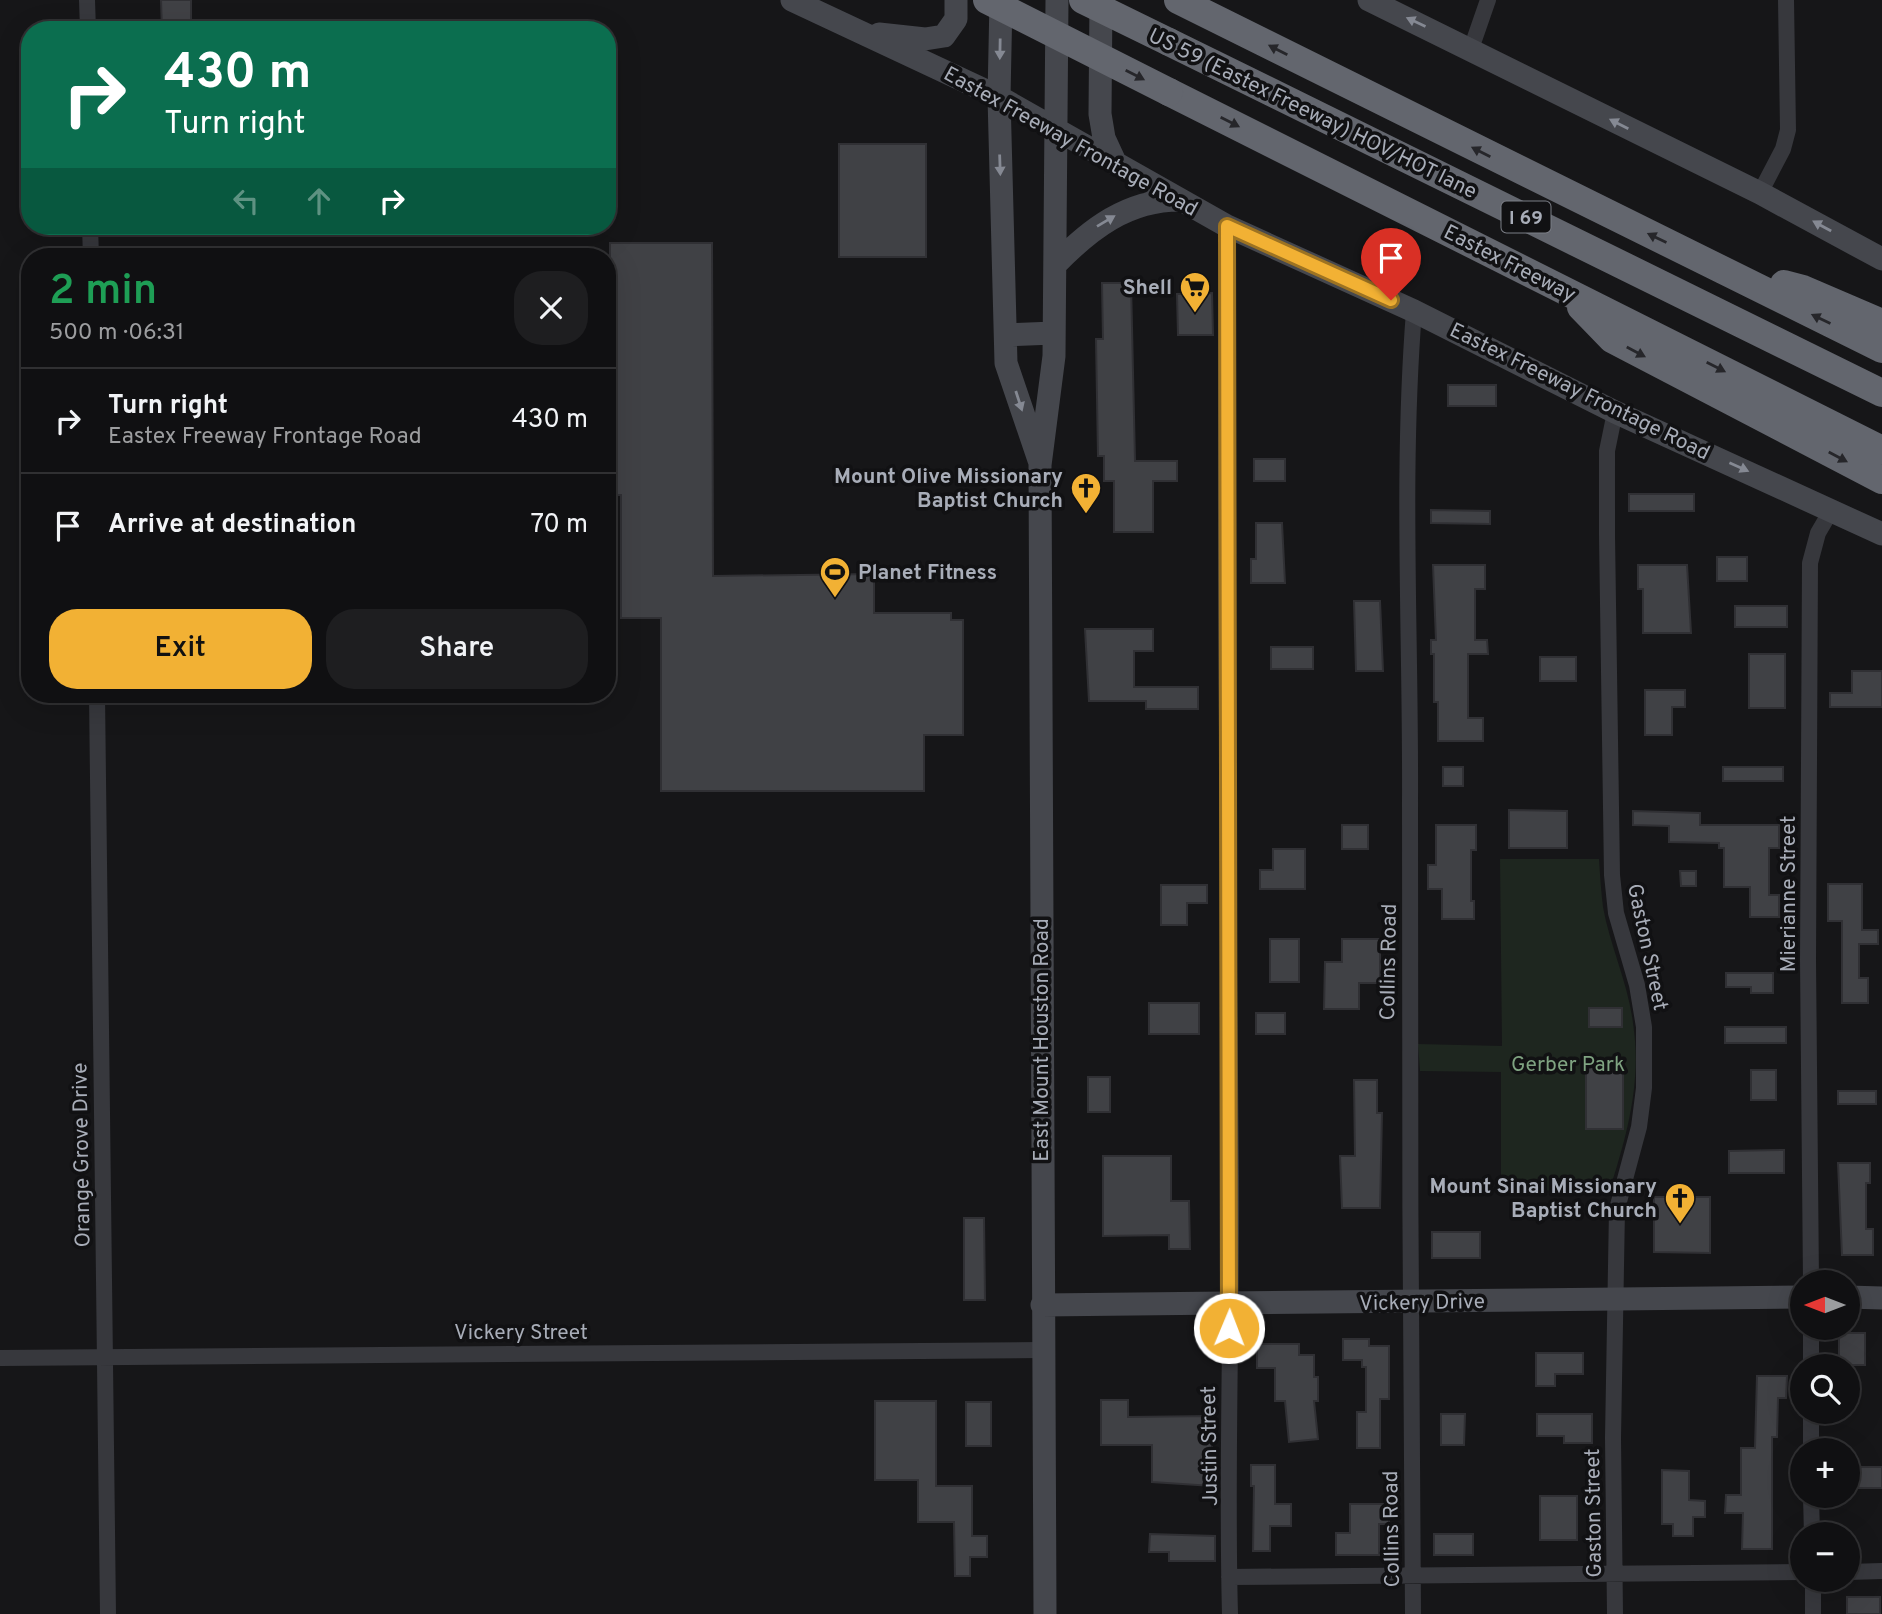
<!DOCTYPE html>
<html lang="en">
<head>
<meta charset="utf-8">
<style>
  body { margin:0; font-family:Overpass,sans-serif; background:#1e1e20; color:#f1f3f6; height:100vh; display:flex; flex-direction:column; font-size:26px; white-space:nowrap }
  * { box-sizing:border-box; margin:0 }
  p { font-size:23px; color:#9c9d9f }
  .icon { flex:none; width:38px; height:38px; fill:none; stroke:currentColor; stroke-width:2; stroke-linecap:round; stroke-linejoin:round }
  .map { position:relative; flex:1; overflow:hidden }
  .side { position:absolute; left:21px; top:248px; width:595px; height:455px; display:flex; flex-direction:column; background:#101012; border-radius:28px; box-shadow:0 7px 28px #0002,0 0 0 2px #303032 }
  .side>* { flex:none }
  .banner { position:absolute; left:21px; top:21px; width:595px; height:214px; border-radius:28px; box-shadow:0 7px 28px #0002,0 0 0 2px #303032; background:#0b6e4f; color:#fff; overflow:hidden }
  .needle { width:46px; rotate:270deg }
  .fabs { position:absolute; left:1790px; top:1270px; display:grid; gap:14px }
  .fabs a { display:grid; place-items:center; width:70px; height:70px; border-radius:50%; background:#101012; box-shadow:0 7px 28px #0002,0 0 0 2px #303032; font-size:35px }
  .pin { position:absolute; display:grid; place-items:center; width:60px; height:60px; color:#fff; margin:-72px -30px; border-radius:50% 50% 50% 0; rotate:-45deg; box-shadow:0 0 7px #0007 }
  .pin .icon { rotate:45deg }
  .me { position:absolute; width:77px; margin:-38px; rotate:1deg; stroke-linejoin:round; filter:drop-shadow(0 0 5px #0008) }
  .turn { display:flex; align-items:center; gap:24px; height:147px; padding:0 28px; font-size:32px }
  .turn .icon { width:91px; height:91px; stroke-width:2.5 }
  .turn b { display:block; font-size:49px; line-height:60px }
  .lanes { display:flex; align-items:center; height:66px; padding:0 28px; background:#0003; justify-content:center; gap:35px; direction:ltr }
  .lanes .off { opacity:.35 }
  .round { display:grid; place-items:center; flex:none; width:74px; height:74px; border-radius:28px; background:#1e1e20 }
  .headline { display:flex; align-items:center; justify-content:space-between; height:119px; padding:0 28px }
  h1 { font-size:42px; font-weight:600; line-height:52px; color:#1e9e55 }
  .cta { display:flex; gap:14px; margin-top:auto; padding:14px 28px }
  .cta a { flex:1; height:80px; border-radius:28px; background:#f2b134; color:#111; font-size:28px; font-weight:600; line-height:80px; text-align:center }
  .cta a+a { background:#1e1e20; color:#f1f3f6 }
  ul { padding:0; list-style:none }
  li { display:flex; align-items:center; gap:21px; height:105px; padding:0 28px; border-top:2px solid #303032 }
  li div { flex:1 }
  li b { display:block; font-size:26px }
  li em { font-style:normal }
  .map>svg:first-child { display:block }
  .green { fill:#1e261f }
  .building { fill:#404145; stroke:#303034; stroke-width:2 }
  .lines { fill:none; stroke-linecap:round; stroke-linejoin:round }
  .street { stroke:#37383d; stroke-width:16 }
  .secondary { stroke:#45474d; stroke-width:23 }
  .highway { stroke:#63666e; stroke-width:28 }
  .highway-bridge { stroke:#63666e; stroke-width:28 }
  .oneway { fill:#858993 }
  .oneway2 { fill:#26262a }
  .route-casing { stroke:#9d7322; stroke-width:18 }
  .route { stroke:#f2b134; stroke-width:12 }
  .labels { text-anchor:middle; stroke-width:7; stroke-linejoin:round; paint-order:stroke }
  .shield { fill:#111113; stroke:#7b7e86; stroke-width:2 }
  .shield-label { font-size:19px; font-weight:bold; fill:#a8adb8 }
  .street-label { font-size:21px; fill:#a8adb8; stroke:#111113 }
  .poi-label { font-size:21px; font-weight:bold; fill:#a8adb8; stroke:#111113; text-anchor:end }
  .park-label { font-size:21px; fill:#7fa381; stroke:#111113 }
</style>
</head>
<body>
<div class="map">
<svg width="1882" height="1614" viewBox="0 0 1882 1614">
  <rect width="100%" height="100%" fill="#161618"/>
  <path class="green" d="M1500,859h99c1,16 2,32 4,48 7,39 25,76 30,116 9,60 -6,112 -24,169l-108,-3v-117l-81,-1 -2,-27 84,2z"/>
  <path class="building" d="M161,0h30v30h-29z
    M839,144h87v113h-87z
    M610,243h102l1,333 161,-2v39h77v7h12v115h-39v56h-263v-173h-40v-123h-14v-229h3z
    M1102,283h29l4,178h42v20h-24v51h-39v-51h-10v-25h-6l-2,-117h7z
    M1212,293l1,42h-35l-1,-41z
    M1448,385h48v21h-48z
    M1254,459h31v22h-31z
    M1629,494h65v17h-65z
    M1431,510l59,1v13l-59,-1z
    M1256,523h26l3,60h-34v-24h5z
    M1717,557h30v24h-30z
    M1433,565h52v24h-10v51h12l1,14h-20v64h15v23h-45v-39h-4v-48h-3v-14h5z
    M1638,565h49l4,68h-48v-44h-5z
    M1354,601h26l3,70h-27z
    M1735,606h52v21h-52z
    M1085,629h68v22h-19v36h64v22h-52v-8h-57z
    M1271,647h42v22h-42z
    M1749,654h36v54h-36z
    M1540,657h36v24h-36z
    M1852,671h30v36h-52v-14h22z
    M1645,690h40v17h-13v28h-27z
    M1443,767h20v19h-20z
    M1723,767h60v14h-60z
    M1509,810l58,1v37h-58z
    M1633,811l67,2v12h79v23h-10v47h10v22h-29v-30h-26v-39h-5v-5l-50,-1v-16l-36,-1z
    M1342,825h26v24h-26z
    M1436,825h40v25h-5v51h3v18h-32v-30h-14v-24h8z
    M1273,849h32v40h-45v-19h13z
    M1680,871h16v15h-15z
    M1828,884h34v46h16v14h-19v34h9v25h-26v-82h-14z
    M1161,885h46v18h-20v22h-26z
    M1270,939h29v43h-29z
    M1342,939h38v44h-21v26h-35l1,-47h17z
    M1726,973h47v20h-22v-6h-25z
    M1149,1003h50v31h-50z
    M1589,1008h33v19h-33z
    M1256,1013h29v21h-29z
    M1725,1027h61v16h-61z
    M1586,1060h37v69h-37z
    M1751,1070h25v30h-25z
    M1088,1077h22v35h-22z
    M1354,1080h23v33h5l-2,95h-38l-2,-52h15z
    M1838,1091h38v13h-38z
    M1784,1150v23h-55v-22z
    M1103,1156h68v45h18l1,48h-21v-14l-66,1z
    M1838,1163h32v20h-4v46h7v26h-31z
    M1654,1197h56v56l-56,-1z
    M964,1218h20l1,82h-21z
    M1432,1232h48v26h-48z
    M1839,1333h26v32h-26z
    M1343,1339h26v7h20v53h-9v49h-23v-36h9v-45h-4v-7h-19z
    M1257,1344h42v11h15v22h4v24h-4l4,38 -29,3 -4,-41h-10v-33h-18z
    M1536,1353h47v21h-28v12h-19z
    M1757,1376h30l-1,22h-8l-1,39h-5v112h-30l1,-36h-18l1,-18h15v-47h14z
    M1101,1400h27v17l84,-1v70l-60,-4v-37h-51z
    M875,1401h61v85h36v50h15v21h-17v19h-15l-1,-54h-36v-42h-43z
    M966,1402h25v44h-25z
    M1441,1414h24l-1,31h-23z
    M1537,1414h55v29h-28v-7h-27z
    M1251,1465h24v39h16v22h-21v25h-17l1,-65h-3z
    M1848,1467h34v21h-34z
    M1662,1470l27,1v29l16,1v16h-12v19h-20v-12h-11z
    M1540,1496h37v44h-37z
    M1350,1504h39v20h-10v31h-43v-22h14z
    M1150,1534l65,2v25h-46v-9h-20z
    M1434,1534h39v21h-39z
    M1847,1597h33v17h-33z"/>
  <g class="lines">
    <path class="street" d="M87,0l1,30
      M1471,49l17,-49
      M1760,193l23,-44 5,-19 -2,-130
      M90,226l1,31
      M1227,226c-3,317 1,633 4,949 1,146 -5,293 -1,439
      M97,695l11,919
      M1811,1283l-3,-323 2,-397 8,-30 14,-24
      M0,1358l1042,-8
      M1811,1367v-39
      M1811,1451v-39
      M1811,1496l1,39
      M1848,1572l34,-1
      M1229,1577l573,-5
      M1813,1580v34
      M1413,1614c-3,-271 -3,-541 -3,-812 1,-166 -9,-325 4,-491
      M1615,1614l-2,-176 4,-229 22,-82 5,-39v-61l-7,-42 -21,-72 -4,-38 -5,-340v-84l8,-39"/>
    <path class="secondary" d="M792,0l207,97 228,129 187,85 201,101 267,122
      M1001,0l-2,97 7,266 33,97
      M1101,0l-1,114 4,24 12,26
      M1369,0l391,193 122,66
      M879,34l46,5 19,-3 12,-17v-19
      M1055,265c35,-36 72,-65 125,-65
      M1006,335l48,-2
      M1848,1297l34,1
      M1042,1305l760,-8
      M1045,1614l-5,-1149 14,-109 3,-356"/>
    <path class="highway" d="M1178,0l704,349
      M1169,42l713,351
      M1169,92l713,358
      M1784,284l19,5 79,34
      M1581,307l31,32 270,141"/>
    <path class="highway-bridge" d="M987,0l182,92
      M1083,0l86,42"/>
  </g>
  <defs><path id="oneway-solid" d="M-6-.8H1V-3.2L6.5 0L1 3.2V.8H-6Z" transform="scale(1.75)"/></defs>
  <g class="oneway">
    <use href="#oneway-solid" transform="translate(1416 22) rotate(-155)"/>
    <use href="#oneway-solid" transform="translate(1000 49) rotate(91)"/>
    <use href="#oneway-solid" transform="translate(1619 124) rotate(-153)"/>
    <use href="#oneway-solid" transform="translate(1000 165) rotate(88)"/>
    <use href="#oneway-solid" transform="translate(1106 221) rotate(-31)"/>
    <use href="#oneway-solid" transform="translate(1822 226) rotate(-151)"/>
    <use href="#oneway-solid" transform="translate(1019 401) rotate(72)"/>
    <use href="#oneway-solid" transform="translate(1739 467) rotate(24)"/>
  </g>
  <g class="oneway2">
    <use href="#oneway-solid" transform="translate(1278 50) rotate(-153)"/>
    <use href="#oneway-solid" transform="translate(1135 75) rotate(27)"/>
    <use href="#oneway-solid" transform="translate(1230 122) rotate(27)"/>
    <use href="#oneway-solid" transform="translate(1481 152) rotate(-153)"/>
    <use href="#oneway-solid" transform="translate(1657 238) rotate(-154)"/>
    <use href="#oneway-solid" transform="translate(1821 319) rotate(-154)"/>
    <use href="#oneway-solid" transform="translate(1636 352) rotate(28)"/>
    <use href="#oneway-solid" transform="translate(1716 367) rotate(27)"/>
    <use href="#oneway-solid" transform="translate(1838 457) rotate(28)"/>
  </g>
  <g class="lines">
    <g class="route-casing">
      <path id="route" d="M1229,1328l-2,-1102 164,74"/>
    </g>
    <use href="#route" class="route"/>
  </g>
  <defs>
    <g id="supermarket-pin" transform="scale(1.575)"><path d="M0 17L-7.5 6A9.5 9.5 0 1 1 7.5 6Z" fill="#f2b134" stroke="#111113"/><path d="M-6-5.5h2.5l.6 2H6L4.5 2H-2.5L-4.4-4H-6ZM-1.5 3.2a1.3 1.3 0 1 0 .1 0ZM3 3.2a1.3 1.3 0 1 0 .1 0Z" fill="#111"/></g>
    <g id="church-pin" transform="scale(1.575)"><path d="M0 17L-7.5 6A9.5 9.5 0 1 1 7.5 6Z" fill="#f2b134" stroke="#111113"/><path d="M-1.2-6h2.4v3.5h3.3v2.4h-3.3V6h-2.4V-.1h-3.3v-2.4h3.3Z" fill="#111"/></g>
    <g id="stadium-pin" transform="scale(1.575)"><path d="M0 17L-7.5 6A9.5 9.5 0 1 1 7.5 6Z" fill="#f2b134" stroke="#111113"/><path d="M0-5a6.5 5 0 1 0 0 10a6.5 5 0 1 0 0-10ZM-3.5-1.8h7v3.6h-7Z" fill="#111"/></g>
  </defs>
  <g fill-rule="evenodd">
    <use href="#supermarket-pin" x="1195" y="287"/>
    <use href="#church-pin" x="1086" y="488"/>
    <use href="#stadium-pin" x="835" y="572"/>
    <use href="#church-pin" x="1680" y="1198"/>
  </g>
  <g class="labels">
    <rect class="shield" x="1501.5" y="201.5" width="49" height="31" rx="5"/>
    <g class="shield-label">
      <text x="1526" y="224">I 69</text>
    </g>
    <g class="street-label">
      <text transform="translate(1313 113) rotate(26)" y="7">US 59 (Eastex Freeway) HOV/HOT lane</text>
      <text transform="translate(1071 141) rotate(29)" y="7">Eastex Freeway Frontage Road</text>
      <text transform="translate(1510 263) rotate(27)" y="7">Eastex Freeway</text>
      <text transform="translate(1580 391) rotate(26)" y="7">Eastex Freeway Frontage Road</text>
      <text transform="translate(1788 894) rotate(-90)" y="7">Mierianne Street</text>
      <text transform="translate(1648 947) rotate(78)" y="7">Gaston Street</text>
      <text transform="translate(1388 962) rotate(-89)" y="7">Collins Road</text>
      <text transform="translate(1041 1040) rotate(-90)" y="7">East Mount Houston Road</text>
      <text transform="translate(81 1155) rotate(-91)" y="7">Orange Grove Drive</text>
      <text transform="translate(1422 1302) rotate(-1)" y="7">Vickery Drive</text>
      <text x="521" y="1339">Vickery Street</text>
      <text transform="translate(1209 1446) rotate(-91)" y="7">Justin Street</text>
      <text transform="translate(1593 1513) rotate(-91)" y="7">Gaston Street</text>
      <text transform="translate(1391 1529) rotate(-91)" y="7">Collins Road</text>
    </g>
    <g class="poi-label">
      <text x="1172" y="294">Shell</text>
      <text x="1063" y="483">Mount Olive Missionary<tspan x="1063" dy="24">Baptist Church</tspan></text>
      <text x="858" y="579" text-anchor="start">Planet Fitness</text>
      <text x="1657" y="1193">Mount Sinai Missionary<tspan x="1657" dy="24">Baptist Church</tspan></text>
    </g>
    <g class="park-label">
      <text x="1568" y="1071">Gerber Park</text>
    </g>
  </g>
</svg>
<div class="fabs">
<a><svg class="needle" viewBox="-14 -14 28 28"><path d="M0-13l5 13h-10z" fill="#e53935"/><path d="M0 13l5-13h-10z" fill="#9c9d9f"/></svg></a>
<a><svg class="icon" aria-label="search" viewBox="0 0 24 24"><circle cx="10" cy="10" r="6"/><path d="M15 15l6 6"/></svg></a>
<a>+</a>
<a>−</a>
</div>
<div class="pin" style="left:1391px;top:300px;background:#d93025"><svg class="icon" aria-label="arrive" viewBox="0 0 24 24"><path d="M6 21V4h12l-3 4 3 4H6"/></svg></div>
<svg class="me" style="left:1229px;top:1328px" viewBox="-20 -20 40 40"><circle r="17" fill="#f2b134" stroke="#fff" stroke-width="3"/><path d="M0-11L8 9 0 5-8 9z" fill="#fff"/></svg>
<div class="banner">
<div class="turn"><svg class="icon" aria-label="right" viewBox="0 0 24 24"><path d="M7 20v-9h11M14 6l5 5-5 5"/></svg><div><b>430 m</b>Turn right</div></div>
<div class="lanes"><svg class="icon off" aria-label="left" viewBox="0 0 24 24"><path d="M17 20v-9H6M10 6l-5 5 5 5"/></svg><svg class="icon off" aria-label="ahead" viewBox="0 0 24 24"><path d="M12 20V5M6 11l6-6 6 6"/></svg><svg class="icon" aria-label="right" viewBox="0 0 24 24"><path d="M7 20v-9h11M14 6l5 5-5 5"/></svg></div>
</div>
<section class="side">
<div class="headline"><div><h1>2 min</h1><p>500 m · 06:31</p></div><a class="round"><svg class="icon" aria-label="close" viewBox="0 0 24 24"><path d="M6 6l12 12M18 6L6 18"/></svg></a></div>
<ul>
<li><svg class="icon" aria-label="right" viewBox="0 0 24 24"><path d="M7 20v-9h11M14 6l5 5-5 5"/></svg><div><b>Turn right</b><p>Eastex Freeway Frontage Road</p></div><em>430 m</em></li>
<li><svg class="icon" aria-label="arrive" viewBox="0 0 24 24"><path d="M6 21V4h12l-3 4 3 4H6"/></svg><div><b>Arrive at destination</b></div><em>70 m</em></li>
</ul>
<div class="cta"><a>Exit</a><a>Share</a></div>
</section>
</div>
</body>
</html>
